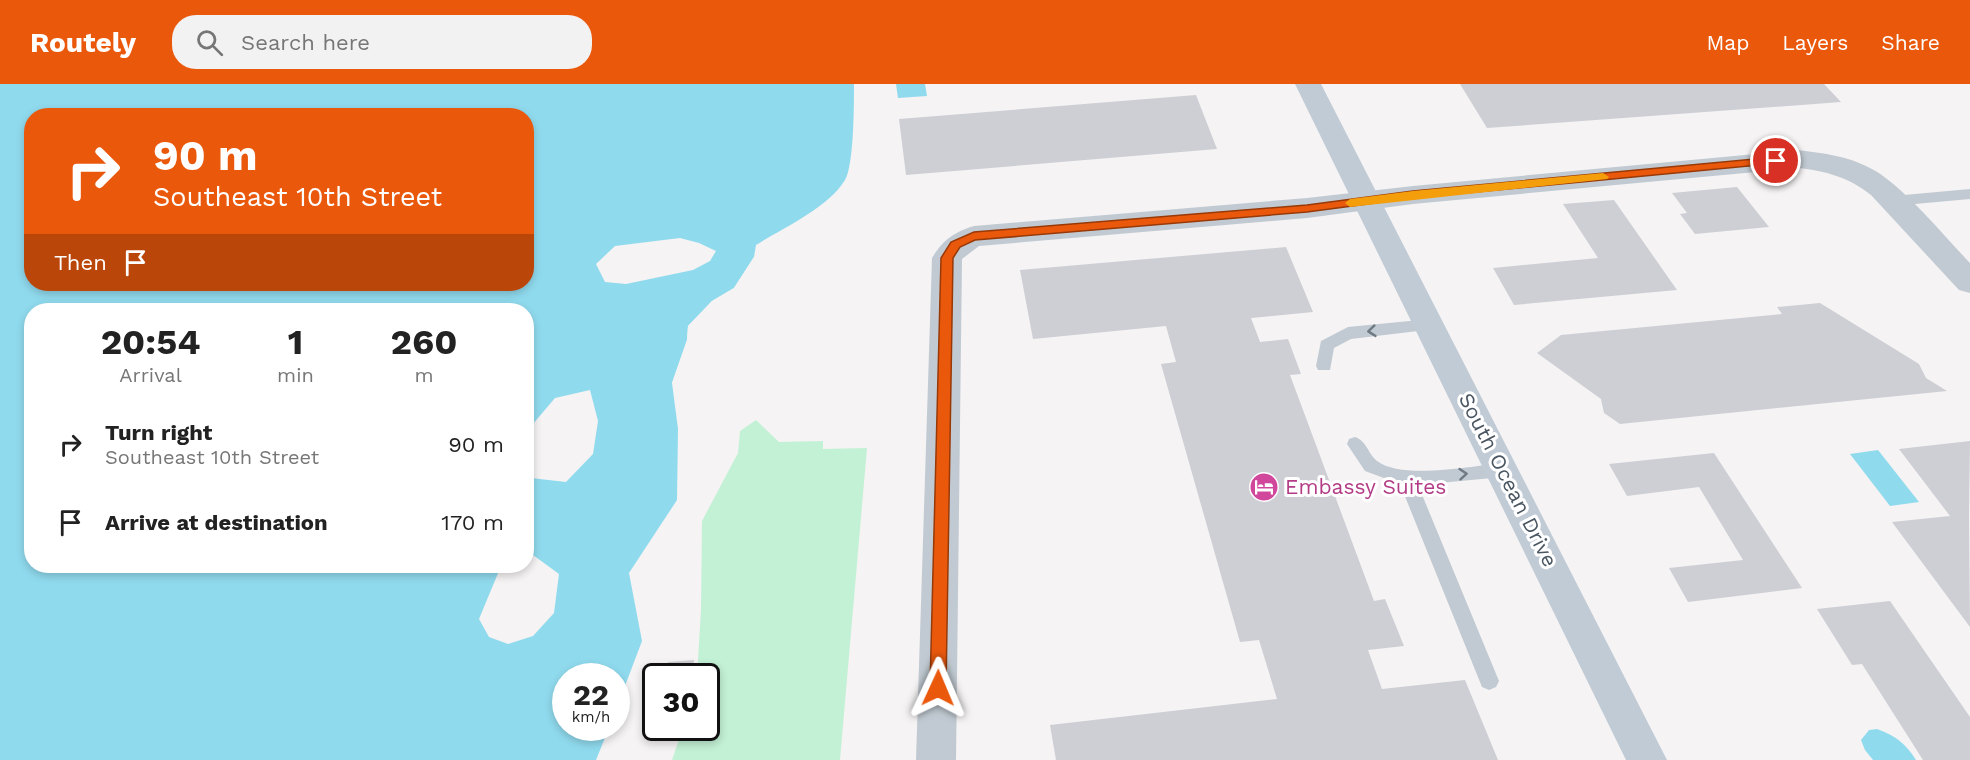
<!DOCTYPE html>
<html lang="en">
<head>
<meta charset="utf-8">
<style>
  body { margin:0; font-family:"Work Sans",sans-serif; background:#f2f2f2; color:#222; height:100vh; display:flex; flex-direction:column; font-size:22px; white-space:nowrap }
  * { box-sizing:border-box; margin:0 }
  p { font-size:20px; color:#767676 }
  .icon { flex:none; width:33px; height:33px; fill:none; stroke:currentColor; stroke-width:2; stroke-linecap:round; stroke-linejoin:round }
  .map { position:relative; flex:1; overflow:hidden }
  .side { position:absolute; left:24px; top:219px; width:510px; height:270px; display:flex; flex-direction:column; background:#fff; border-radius:24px; box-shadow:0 3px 9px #0003 }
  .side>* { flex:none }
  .banner { position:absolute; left:24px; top:24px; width:510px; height:183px; border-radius:24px; box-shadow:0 3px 9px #0003; background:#ea580c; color:#fff; overflow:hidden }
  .speed { position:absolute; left:552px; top:579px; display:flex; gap:12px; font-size:30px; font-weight:700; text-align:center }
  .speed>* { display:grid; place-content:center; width:78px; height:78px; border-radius:50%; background:#fff; box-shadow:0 3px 9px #0003; line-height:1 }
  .speed small { font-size:15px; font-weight:400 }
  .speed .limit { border:3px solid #111; border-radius:9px; background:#fff; color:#111 }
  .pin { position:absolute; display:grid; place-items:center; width:51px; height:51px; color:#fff; margin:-26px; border:3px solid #fff; border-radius:50%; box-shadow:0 2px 6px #0007 }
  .me { position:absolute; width:66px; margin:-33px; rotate:1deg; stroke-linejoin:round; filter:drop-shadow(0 0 4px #0008) }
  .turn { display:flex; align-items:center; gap:21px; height:126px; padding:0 30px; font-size:27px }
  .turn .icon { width:78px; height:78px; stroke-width:2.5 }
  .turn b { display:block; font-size:42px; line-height:51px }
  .then { display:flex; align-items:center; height:57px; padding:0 30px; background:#0003; gap:12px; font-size:22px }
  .eta { display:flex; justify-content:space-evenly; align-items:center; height:102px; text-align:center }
  .eta b { font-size:36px; font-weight:700; line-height:42px }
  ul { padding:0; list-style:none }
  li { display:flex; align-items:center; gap:18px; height:78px; padding:0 30px }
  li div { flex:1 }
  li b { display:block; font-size:22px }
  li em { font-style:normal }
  header { display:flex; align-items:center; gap:36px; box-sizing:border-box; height:84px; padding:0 30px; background:#ea580c; color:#fff }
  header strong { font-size:28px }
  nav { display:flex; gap:33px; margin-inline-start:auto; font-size:21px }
  .search { width:420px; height:54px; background:#f2f2f2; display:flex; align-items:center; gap:15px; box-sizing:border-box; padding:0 21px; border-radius:24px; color:#767676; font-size:22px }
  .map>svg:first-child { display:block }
  .green { fill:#c3f1d5 }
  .water { fill:#90daee; fill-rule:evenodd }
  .pier { fill:#f5f3f3 }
  .building { fill:#cdcfd5 }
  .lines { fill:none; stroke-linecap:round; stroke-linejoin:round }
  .lane { fill:#c1cad2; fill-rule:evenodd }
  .street { fill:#c1cad2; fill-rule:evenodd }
  .secondary { fill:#c1cbd6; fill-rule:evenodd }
  .oneway { stroke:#6e7983 }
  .route { fill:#ea580c; stroke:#983908; stroke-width:1.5 }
  .slow { fill:#f59e0b }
  .labels { text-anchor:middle; stroke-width:6; stroke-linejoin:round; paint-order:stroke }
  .street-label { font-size:21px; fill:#4a5661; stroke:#fff }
  .hotel-label { font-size:21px; fill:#b23c85; stroke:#fff; text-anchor:start }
</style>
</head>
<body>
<header>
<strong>Routely</strong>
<div class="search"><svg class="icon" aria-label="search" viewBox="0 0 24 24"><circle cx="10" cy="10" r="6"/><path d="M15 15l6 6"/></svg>Search here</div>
<nav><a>Map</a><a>Layers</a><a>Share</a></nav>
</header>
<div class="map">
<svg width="1970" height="676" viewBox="0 0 1970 676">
  <rect width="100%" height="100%" fill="#f5f3f3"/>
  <path class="green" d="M756,336l23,22 44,-1v8l44,-1 -27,312h-168l11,-32h23v-52h-9l4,-66 1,-89 36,-68 2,-22z"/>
  <path class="water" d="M0,0h854c0,20 0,81 -9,96 -17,28 -62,48 -89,65l-2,12 -20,31 -22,13 -24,25 -1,14 -15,43 6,46 -1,71 -48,73 13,68 -25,66 -1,-31h-50v52h43l-13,32h-596zM32,32h494v168h-494zM32,226h494v256h-494z
    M896,0h29l2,12 -29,2z
    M1878,366l41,52 -29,4 -40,-52z
    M1877,645c18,6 29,15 39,31h-43l-8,-10 -4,-10 8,-10z"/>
  <path class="pier" d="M680,154l19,5 17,8 -6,10 -17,9 -67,14 -21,-2 -9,-18 19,-18z
    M757,172l-21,34 -22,13 -23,24 -1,14 -15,42v5l-3,-5 15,-43 1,-14 24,-25 22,-13 20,-31z
    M590,306l8,31 -5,33 -27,28 -35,-4 -4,-19v-28l28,-33z
    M533,471l26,19 -5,39 -21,23 -25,8 -19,-7 -10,-18 22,-53h25l1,-10z"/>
  <path class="building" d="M1460,0h364l17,18 -354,26z
    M1196,11l21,54 -311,26 -7,-56z
    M1737,103l32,40 -74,7 -15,-20 7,-1 -15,-20z
    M1614,116l63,90 -163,15 -21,-37 105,-10 -35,-54z
    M1286,163l27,65 -62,6 9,24 28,-3 13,35 -11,1 84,226 11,-2 19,47 -36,4 14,39 83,-9 33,80h-442l-6,-35 227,-26 -18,-59 -19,2 -79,-278 15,-2 -10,-36 -133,13 -13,-69z
    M1820,219l99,61 7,14 21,13 -327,33 -16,-11 -3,-14 -64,-46 24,-18 221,-21 -5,-7z
    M1970,357l-1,73 1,113 -78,-105 58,-6 -51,-67z
    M1714,369l88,135 -114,14 -19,-34 74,-8 -44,-73 -72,9 -18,-32z
    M1890,517l80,116v43h-47l-61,-96 -10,1 -35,-56z
    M694,576l-2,16h-26l2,-14z"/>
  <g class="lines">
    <path class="lane" d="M1970,105v10l-77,7 -7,-5 7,-5z
      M1430,235l5,2 3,4 -3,4 -84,10 -17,9 -4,22h-12l-2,-4 5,-25 27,-14z
      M1355,353c12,4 13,17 22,24 25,19 95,5 126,2l6,2 3,5 -3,5 -6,2 -85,8 81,196 -3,6 -7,3 -7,-3 -82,-203 -35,-13 -18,-27 2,-5z"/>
    <path class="street" d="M1798,66c24,3 50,6 72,18 32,16 74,68 100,95v30l-11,-3 -88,-95c-23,-18 -45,-24 -73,-27l-385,36 -106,14 -328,28 -17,13 -6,501h-40l16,-502c11,-18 22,-26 42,-32l333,-28 106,-12z"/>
    <path class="secondary" d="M1295,0h26l346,676h-41z"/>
  </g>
  <defs><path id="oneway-chevron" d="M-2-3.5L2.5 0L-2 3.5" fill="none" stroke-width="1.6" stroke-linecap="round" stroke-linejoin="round" transform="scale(1.5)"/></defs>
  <g class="oneway">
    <use href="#oneway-chevron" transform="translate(1372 247) rotate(174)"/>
    <use href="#oneway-chevron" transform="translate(1463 390) rotate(-5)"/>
  </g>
  <path class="route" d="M1776,73l5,4 -1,2 -367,35 -106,14 -332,28 -15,7 -7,11 -7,430 -2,6 -6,2 -6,-2 -2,-6 11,-430 10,-16 23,-10 333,-27 106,-14z"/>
  <path class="slow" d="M1603,89l6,4 -2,2 -257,28 -5,-4 5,-4 63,-8z"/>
  <defs>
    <g id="hotel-disc" transform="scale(1.5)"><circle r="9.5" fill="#d1479c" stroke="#fff"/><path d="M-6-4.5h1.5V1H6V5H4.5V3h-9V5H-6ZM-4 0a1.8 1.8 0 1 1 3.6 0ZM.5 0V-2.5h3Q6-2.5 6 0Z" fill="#fff"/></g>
  </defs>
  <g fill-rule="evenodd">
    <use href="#hotel-disc" x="1264" y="403"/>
  </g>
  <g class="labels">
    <g class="street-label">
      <text transform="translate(1508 396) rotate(63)" y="7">South Ocean Drive</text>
    </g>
    <g class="hotel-label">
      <text x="1285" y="410">Embassy Suites</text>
    </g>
  </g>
</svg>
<div class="speed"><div>22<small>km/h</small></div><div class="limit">30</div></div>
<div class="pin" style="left:1776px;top:77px;background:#d93025"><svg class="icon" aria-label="arrive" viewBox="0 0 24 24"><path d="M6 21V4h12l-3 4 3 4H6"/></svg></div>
<svg class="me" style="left:938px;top:604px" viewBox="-20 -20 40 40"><path d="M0-17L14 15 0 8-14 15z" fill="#ea580c" stroke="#fff" stroke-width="4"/></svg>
<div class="banner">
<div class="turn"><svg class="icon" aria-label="right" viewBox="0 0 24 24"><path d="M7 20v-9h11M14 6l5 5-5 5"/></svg><div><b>90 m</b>Southeast 10th Street</div></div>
<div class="then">Then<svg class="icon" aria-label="arrive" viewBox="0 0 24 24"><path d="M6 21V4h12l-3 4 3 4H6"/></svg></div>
</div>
<section class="side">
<div class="eta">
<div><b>20:54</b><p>Arrival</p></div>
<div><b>1</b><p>min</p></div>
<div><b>260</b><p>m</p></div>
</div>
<ul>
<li><svg class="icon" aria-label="right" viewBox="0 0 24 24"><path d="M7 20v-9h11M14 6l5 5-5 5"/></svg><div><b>Turn right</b><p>Southeast 10th Street</p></div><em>90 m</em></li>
<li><svg class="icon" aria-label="arrive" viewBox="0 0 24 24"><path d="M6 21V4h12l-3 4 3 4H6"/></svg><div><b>Arrive at destination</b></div><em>170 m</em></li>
</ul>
</section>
</div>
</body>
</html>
